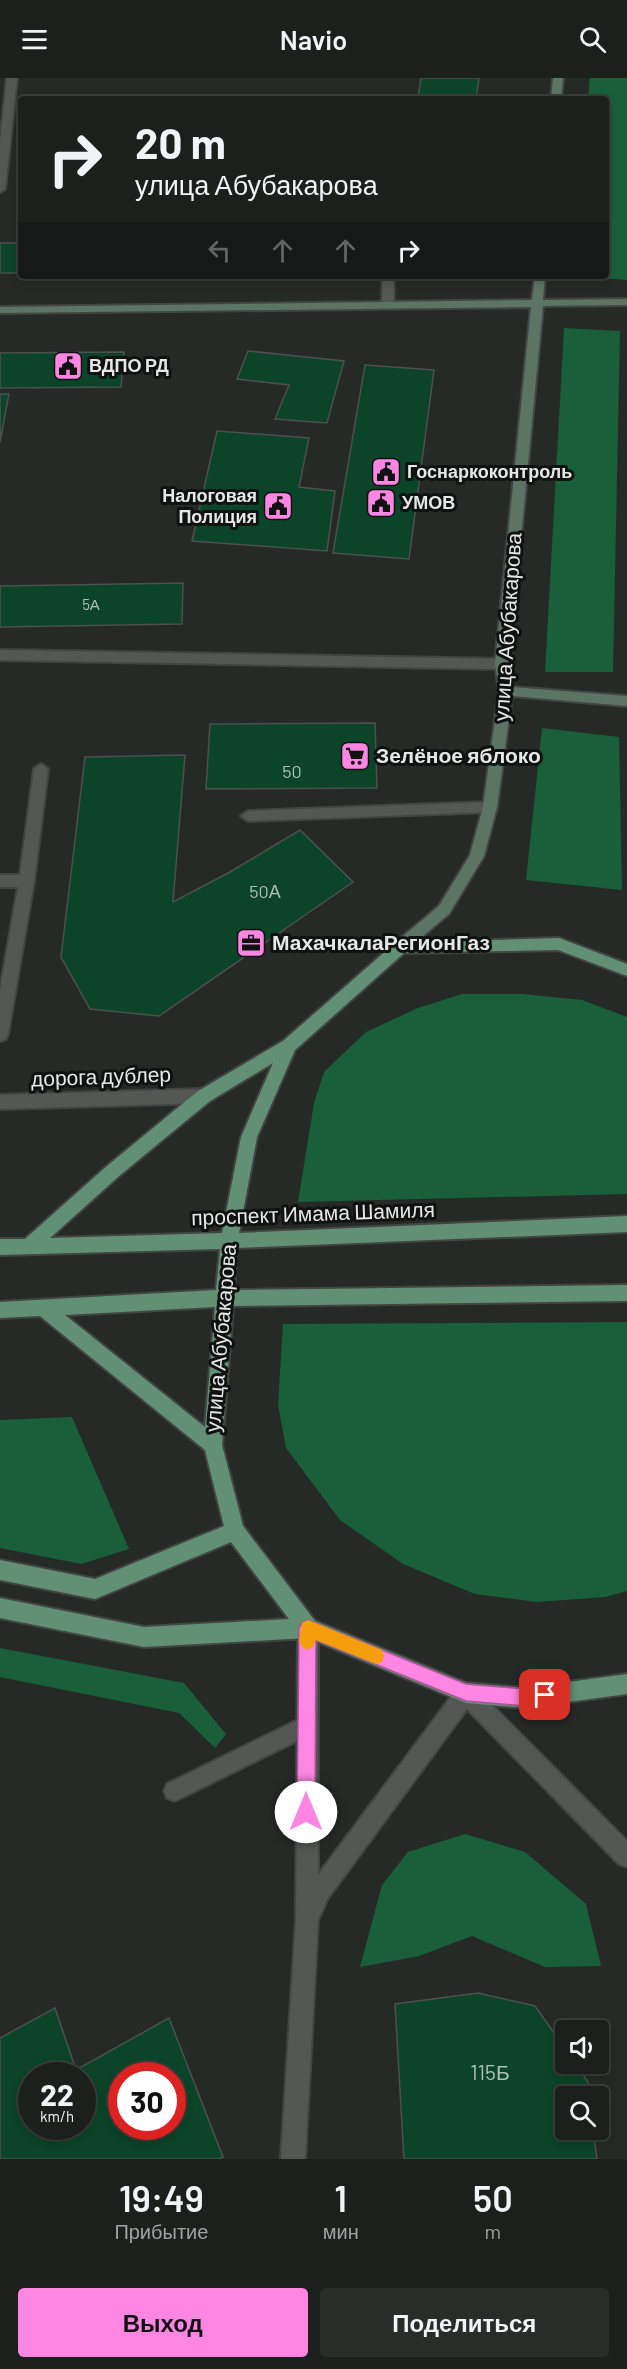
<!DOCTYPE html>
<html lang="ru">
<head>
<meta charset="utf-8">
<style>
  body { margin:0; font-family:Barlow,sans-serif; background:#292d2a; color:#f1f3f6; height:100vh; display:flex; flex-direction:column; font-size:22px; white-space:nowrap }
  * { box-sizing:border-box; margin:0 }
  p { font-size:20px; color:#a0a3a4 }
  .icon { flex:none; width:33px; height:33px; fill:none; stroke:currentColor; stroke-width:2; stroke-linecap:round; stroke-linejoin:round }
  .map { position:relative; height:2081px; overflow:hidden }
  .side { display:flex; flex-direction:column; background:#1c201d; flex:1 }
  .side>* { flex:none }
  .top-card { position:absolute; left:18px; top:18px; width:591px; height:183px; border-radius:6px; box-shadow:0 3px 9px #0003,0 0 0 2px #3a3e3b; background:#1c201d; color:#f1f3f6; overflow:hidden }
  .tools { position:absolute; left:555px; top:1942px; display:grid; gap:12px }
  .tools a { display:grid; place-items:center; width:54px; height:54px; border-radius:6px; background:#1c201d; box-shadow:0 3px 9px #0003,0 0 0 2px #3a3e3b; font-size:30px }
  .speed { position:absolute; left:18px; top:1984px; display:flex; gap:12px; font-size:30px; font-weight:700; text-align:center }
  .speed>* { display:grid; place-content:center; width:78px; height:78px; border-radius:50%; background:#1c201d; box-shadow:0 3px 9px #0003,0 0 0 2px #3a3e3b; line-height:1 }
  .speed small { font-size:15px; font-weight:400 }
  .speed .limit { border:9px solid #d22; background:#fff; color:#111 }
  .pin { position:absolute; display:grid; place-items:center; width:51px; height:51px; color:#fff; margin:-26px; border-radius:12px; box-shadow:0 3px 9px #0006 }
  .me { position:absolute; width:66px; margin:-33px; rotate:0deg; stroke-linejoin:round; filter:drop-shadow(0 0 4px #0008) }
  .turn { display:flex; align-items:center; gap:21px; height:126px; padding:0 18px; font-size:27px }
  .turn .icon { width:78px; height:78px; stroke-width:2.5 }
  .turn b { display:block; font-size:42px; line-height:51px }
  .lanes { display:flex; align-items:center; height:57px; padding:0 18px; background:#0003; justify-content:center; gap:30px; direction:ltr }
  .lanes .off { opacity:.35 }
  .eta { display:flex; justify-content:space-evenly; align-items:center; height:102px; text-align:center }
  .eta b { font-size:36px; font-weight:600; line-height:42px }
  .primary-button { display:flex; gap:12px; margin-top:auto; padding:12px 18px }
  .primary-button a { flex:1; height:69px; border-radius:6px; background:#fd86e3; color:#111; font-size:24px; font-weight:600; line-height:69px; text-align:center }
  .primary-button a+a { background:#292d2a; color:#f1f3f6 }
  header { display:flex; justify-content:space-between; align-items:center; height:78px; padding:0 18px; background:#1c201d; font-size:27px; font-weight:600 }
  .map>svg:first-child { display:block }
  .green { fill:#195f3a }
  .building { fill:#0b4428; stroke:#4c504e; stroke-width:1.5; fill-rule:evenodd }
  .lines { fill:none; stroke-linecap:round; stroke-linejoin:round }
  .service-casing { stroke:#434544; stroke-width:4 }
  .minor-casing { stroke:#434544; stroke-width:4 }
  .secondary-casing { stroke:#434544; stroke-width:4 }
  .primary-casing { stroke:#434544; stroke-width:4 }
  .service { fill:#545855; fill-rule:evenodd }
  .minor { fill:#545855; fill-rule:evenodd }
  .secondary { fill:#5b7464; fill-rule:evenodd }
  .primary { fill:#629074; fill-rule:evenodd }
  .route { fill:#fd86e3; stroke:#a45794; stroke-width:1.5 }
  .slow { fill:#f59e0b }
  .labels { text-anchor:middle; stroke-width:6; stroke-linejoin:round; paint-order:stroke }
  .far-number-label { font-size:15px; fill:#afbfb7 }
  .far-poi-label { font-size:18px; font-weight:bold; fill:#e6e8e7; stroke:#101211; text-anchor:start }
  .number-label { font-size:18px; fill:#afbfb7 }
  .street-label { font-size:21px; fill:#e6e8e7; stroke:#101211 }
  .poi-label { font-size:21px; font-weight:bold; fill:#e6e8e7; stroke:#101211; text-anchor:start }
  .near-number-label { font-size:21px; fill:#afbfb7 }
</style>
</head>
<body>
<header><svg class="icon" aria-label="menu" viewBox="0 0 24 24"><path d="M4 6h16M4 12h16M4 18h16"/></svg>Navio<svg class="icon" aria-label="search" viewBox="0 0 24 24"><circle cx="10" cy="10" r="6"/><path d="M15 15l6 6"/></svg></header>
<div class="map">
<svg width="627" height="2081" viewBox="0 0 627 2081">
  <rect width="100%" height="100%" fill="#262a27"/>
  <path class="green" d="M590,0h37v202l-51,-4h30v-177h-18z
    M564,250l56,3 -7,341h-68z
    M542,650l77,9 3,153 -96,-10z
    M462,916h60l60,6 45,17v177l-329,8 16,-99 10,-31 42,-40 52,-24z
    M627,1244v269l-22,6 -68,5 -62,-8 -72,-30 -63,-44 -54,-72 -8,-43 5,-81z
    M72,1339l57,132 -48,15 -81,-16v-128z
    M0,1570l184,35 42,51 -11,14 -36,-35 -179,-36z
    M465,1756l60,18 61,52 15,62 -56,1 -73,-31 -53,20 -59,11 22,-82 26,-33z"/>
  <path class="building" d="M421,0h58l-3,21h-58z
    M0,165h21v30h-21z
    M248,273l96,10 -17,62 -52,-4 14,-34 -52,-6z
    M124,274l-3,35 -121,1v-35z
    M365,287l69,5 -25,189 -76,-6z
    M0,316h9l-9,48z
    M217,353l92,7 -10,49 36,4 -8,60 -135,-10z
    M183,505l-1,41 -182,3v-41z
    M375,645l2,65 -171,1 4,-65z
    M185,677l-12,147 57,-30 70,-42 53,52 -194,134 -69,-7 -29,-52 24,-200z
    M478,1915l57,13 31,44v14h9l13,18 1,15h-23v33h27l4,29h-193l-9,-155z
    M55,1930l21,62 93,-52 54,139 -4,2h-219v-121zM32,1998h50v51h-50zM122,1998h50v51h-50z"/>
  <g class="lines">
    <g class="service-casing">
      <path id="service" d="M7,0h10l-12,111 -5,3v-50z
        M383,198h10l1,29 -6,3 -6,-3z
        M0,572l502,9 7,5 -7,5 -502,-9z
        M41,686l7,5 -14,112 -26,153 -2,5 -6,2v-51l18,-103h-18v-12h20l14,-106z
        M306,1638l7,3 3,7 -3,7 -132,65 -7,3 -7,-3 -3,-7 3,-7z"/>
    </g>
    <g class="minor-casing">
      <path id="minor" d="M490,724l7,5 -7,5 -242,9 -7,-5 7,-5z
        M204,1011l6,2 2,5 -2,5 -6,2 -204,6v-14z
        M308,1540l7,3 3,7v247l141,-189 7,-3 7,3 154,155v26l-8,-3 -152,-155 -139,189 -10,22 -13,239h-24l15,-239 2,-292 3,-7z"/>
    </g>
    <g class="secondary-casing">
      <path id="secondary" d="M553,0h10l-2,21h-10z
        M535,198h10l-2,24 84,-1v6l-84,1 -34,358 3,23 115,9v10l-115,-10 -15,111 -13,49 -35,58 -44,37h-10l-3,-4 3,-4 44,-37 31,-51 13,-48 16,-116 -4,-27 36,-357 -531,6v-6l532,-7z"/>
    </g>
    <g class="primary-casing">
      <path id="primary" d="M559,860l68,26v12l-69,-26 -154,3 -109,97 -38,87 -18,96 388,-17v16l-390,16 -3,42 393,-5v16l-394,5 -11,139 21,81 72,95 151,62 58,5 103,-14v20l-103,14 -58,-5 -158,-65 -164,9 -144,-29v-20l144,29 145,-8 -58,-77 -136,57 -95,-19v-20l95,19 129,-53 -19,-76 -165,-134 -40,2v-16l216,-12 4,-41 -220,6v-16h25l82,-73 91,-75 85,-50 112,-98zM273,985l-32,74 -19,96 -172,5 69,-62 91,-75zM215,1229l-10,120 -140,-112z"/>
    </g>
    <use href="#service" class="service"/>
    <use href="#minor" class="minor"/>
    <use href="#secondary" class="secondary"/>
    <use href="#primary" class="primary"/>
  </g>
  <path class="route" d="M308,1542l158,64 58,5 21,-3 6,3 2,6 -2,6 -27,5 -58,-5 -150,-61 -1,172 -3,6 -6,3 -6,-3 -3,-6 2,-184 3,-5z"/>
  <path class="slow" d="M308,1542l74,30 2,6 -2,6 -6,2 -60,-24 -3,7 -6,3 -5,-3 -3,-6 3,-18z"/>
  <defs>
    <g id="civic-square" transform="scale(1.5)"><rect x="-9" y="-9" width="18" height="18" rx="4" fill="#fd86e3" stroke="#101211"/><path d="M-.6-6.5H3V-4.5H.6V-3L4-1V1h2V6H-6V1h2V-1L-.6-3ZM-1.2 2.5V6h2.4V2.5Z" fill="#111"/></g>
    <g id="supermarket-square" transform="scale(1.5)"><rect x="-9" y="-9" width="18" height="18" rx="4" fill="#fd86e3" stroke="#101211"/><path d="M-6-5.5h2.5l.6 2H6L4.5 2H-2.5L-4.4-4H-6ZM-1.5 3.2a1.3 1.3 0 1 0 .1 0ZM3 3.2a1.3 1.3 0 1 0 .1 0Z" fill="#111"/></g>
    <g id="office-square" transform="scale(1.5)"><rect x="-9" y="-9" width="18" height="18" rx="4" fill="#fd86e3" stroke="#101211"/><path d="M-6-3h4V-5.5h4V-3h4V5H-6ZM-1-4.5V-3h2v-1.5ZM-6 0V1H6V0Z" fill="#111"/></g>
  </defs>
  <g fill-rule="evenodd">
    <use href="#civic-square" x="68" y="288"/>
    <use href="#civic-square" x="386" y="394"/>
    <use href="#civic-square" x="381" y="425"/>
    <use href="#civic-square" x="278" y="428"/>
    <use href="#supermarket-square" x="355" y="678"/>
    <use href="#office-square" x="251" y="865"/>
  </g>
  <g class="labels">
    <g class="far-number-label">
      <text x="91" y="532">5А</text>
    </g>
    <g class="far-poi-label">
      <text x="89" y="294">ВДПО РД</text>
      <text x="407" y="400">Госнаркоконтроль</text>
      <text x="257" y="424" text-anchor="end">Налоговая<tspan x="257" dy="21">Полиция</tspan></text>
      <text x="402" y="431">УМОВ</text>
    </g>
    <g class="number-label">
      <text x="292" y="700">50</text>
      <text x="265" y="820">50А</text>
    </g>
    <g class="street-label">
      <text transform="translate(508 549) rotate(-86)" y="7">улица Абубакарова</text>
      <text transform="translate(101 999) rotate(-2)" y="7">дорога дублер</text>
      <text transform="translate(313 1136) rotate(-2)" y="7">проспект Имама Шамиля</text>
      <text transform="translate(221 1260) rotate(-85)" y="7">улица Абубакарова</text>
    </g>
    <g class="poi-label">
      <text x="376" y="685">Зелёное яблоко</text>
      <text x="272" y="872">МахачкалаРегионГаз</text>
    </g>
    <g class="near-number-label">
      <text x="490" y="2002">115Б</text>
    </g>
  </g>
</svg>
<div class="tools">
<a><svg class="icon" aria-label="sound" viewBox="0 0 24 24"><path d="M4 9h4l5-4v14l-5-4H4zM17 9q2 3 0 6"/></svg></a>
<a><svg class="icon" aria-label="search" viewBox="0 0 24 24"><circle cx="10" cy="10" r="6"/><path d="M15 15l6 6"/></svg></a>
</div>
<div class="speed"><div>22<small>km/h</small></div><div class="limit">30</div></div>
<div class="pin" style="left:545px;top:1617px;background:#d93025"><svg class="icon" aria-label="arrive" viewBox="0 0 24 24"><path d="M6 21V4h12l-3 4 3 4H6"/></svg></div>
<svg class="me" style="left:306px;top:1734px" viewBox="-20 -20 40 40"><circle r="19" fill="#fff"/><path d="M0-13L10 11 0 6-10 11z" fill="#fd86e3"/></svg>
<div class="top-card">
<div class="turn"><svg class="icon" aria-label="right" viewBox="0 0 24 24"><path d="M7 20v-9h11M14 6l5 5-5 5"/></svg><div><b>20 m</b>улица Абубакарова</div></div>
<div class="lanes"><svg class="icon off" aria-label="left" viewBox="0 0 24 24"><path d="M17 20v-9H6M10 6l-5 5 5 5"/></svg><svg class="icon off" aria-label="ahead" viewBox="0 0 24 24"><path d="M12 20V5M6 11l6-6 6 6"/></svg><svg class="icon off" aria-label="ahead" viewBox="0 0 24 24"><path d="M12 20V5M6 11l6-6 6 6"/></svg><svg class="icon" aria-label="right" viewBox="0 0 24 24"><path d="M7 20v-9h11M14 6l5 5-5 5"/></svg></div>
</div>
</div>
<section class="side">
<div class="eta">
<div><b>19:49</b><p>Прибытие</p></div>
<div><b>1</b><p>мин</p></div>
<div><b>50</b><p>m</p></div>
</div>
<div class="primary-button"><a>Выход</a><a>Поделиться</a></div>
</section>
</body>
</html>
